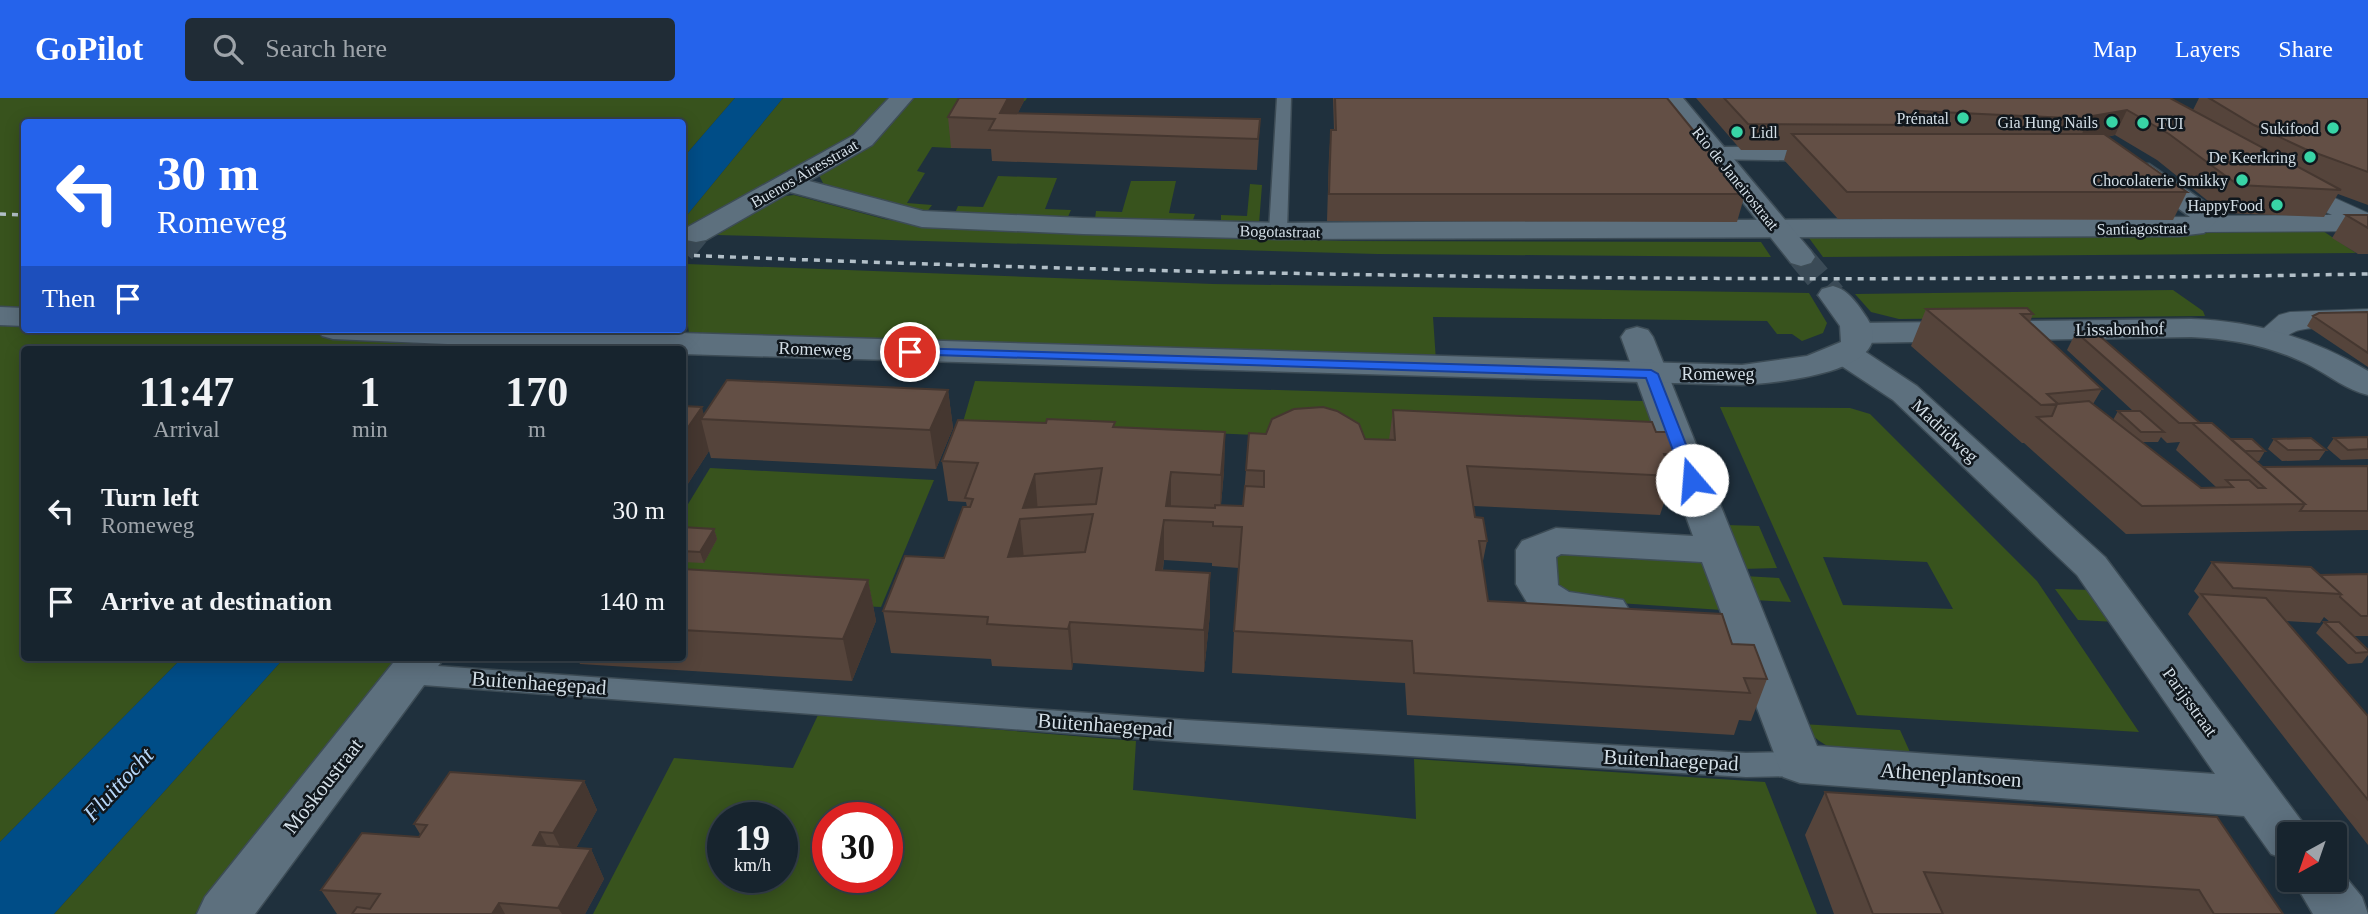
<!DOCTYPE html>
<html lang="en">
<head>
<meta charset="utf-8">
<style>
  body { margin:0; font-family:"Times New Roman",serif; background:#202c36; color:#f1f3f6; height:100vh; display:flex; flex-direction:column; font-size:26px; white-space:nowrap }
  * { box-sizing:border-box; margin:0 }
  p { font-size:23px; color:#9ea4aa }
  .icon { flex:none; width:38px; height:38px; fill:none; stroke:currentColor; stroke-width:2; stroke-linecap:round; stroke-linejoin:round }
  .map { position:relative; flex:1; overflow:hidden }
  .panel { position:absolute; left:21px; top:248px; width:665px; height:315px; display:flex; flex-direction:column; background:#17242e; border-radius:7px; box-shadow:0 4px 18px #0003,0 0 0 2px #36414a }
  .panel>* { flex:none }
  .hud { position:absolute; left:21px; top:21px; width:665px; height:214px; border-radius:7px; box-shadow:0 4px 18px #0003,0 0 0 2px #36414a; background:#2563eb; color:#fff; overflow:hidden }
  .needle { width:46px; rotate:220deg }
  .buttons { position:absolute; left:2277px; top:724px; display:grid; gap:14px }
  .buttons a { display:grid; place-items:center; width:70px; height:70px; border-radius:7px; background:#17242e; box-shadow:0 4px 18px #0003,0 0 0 2px #36414a; font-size:35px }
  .speed { position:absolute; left:707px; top:704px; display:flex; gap:14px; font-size:35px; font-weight:700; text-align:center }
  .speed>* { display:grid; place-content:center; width:91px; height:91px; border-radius:50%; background:#17242e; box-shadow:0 4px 18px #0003,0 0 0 2px #36414a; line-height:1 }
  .speed small { font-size:18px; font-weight:400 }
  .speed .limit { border:10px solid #d22; background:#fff; color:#111 }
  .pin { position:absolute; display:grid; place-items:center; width:60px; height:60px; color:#fff; margin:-30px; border:4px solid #fff; border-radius:50%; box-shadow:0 2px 7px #0007 }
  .me { position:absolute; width:77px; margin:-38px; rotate:342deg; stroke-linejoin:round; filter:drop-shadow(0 0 5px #0008) }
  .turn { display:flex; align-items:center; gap:24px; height:147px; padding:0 21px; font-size:32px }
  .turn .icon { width:91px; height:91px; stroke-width:2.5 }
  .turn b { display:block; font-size:49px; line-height:60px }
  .then { display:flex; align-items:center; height:66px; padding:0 21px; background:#0003; gap:14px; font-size:26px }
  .eta { display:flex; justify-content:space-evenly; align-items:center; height:119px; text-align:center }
  .eta b { font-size:42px; font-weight:700; line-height:49px }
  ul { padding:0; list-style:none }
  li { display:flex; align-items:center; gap:21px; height:91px; padding:0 21px }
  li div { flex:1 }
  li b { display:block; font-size:26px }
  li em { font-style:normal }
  header { display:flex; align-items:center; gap:42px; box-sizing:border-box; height:98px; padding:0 35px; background:#2563eb; color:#fff }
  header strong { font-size:33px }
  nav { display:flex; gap:38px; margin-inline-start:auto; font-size:24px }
  .search { width:490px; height:63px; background:#202c36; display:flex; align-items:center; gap:18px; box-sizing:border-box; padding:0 24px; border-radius:7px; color:#9ea4aa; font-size:26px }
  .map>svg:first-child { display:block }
  .green { fill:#38531d; fill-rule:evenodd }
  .water { fill:#004d87 }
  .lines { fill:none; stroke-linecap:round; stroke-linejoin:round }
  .minor-tunnel { stroke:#3a4a56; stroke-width:26; stroke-dasharray:26 13; stroke-linecap:butt }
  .tertiary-tunnel { stroke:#3a4a56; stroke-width:26; stroke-dasharray:26 13; stroke-linecap:butt }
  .service-casing { stroke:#3d4c56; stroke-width:3 }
  .pedestrian-casing { stroke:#3d4c56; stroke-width:2 }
  .minor-casing { stroke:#3d4c56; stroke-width:3 }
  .tertiary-casing { stroke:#3d4c56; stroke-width:3 }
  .service { fill:#5d707e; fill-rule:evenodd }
  .pedestrian { fill:#5d707e; fill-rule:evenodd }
  .minor { fill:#5d707e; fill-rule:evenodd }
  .tertiary { fill:#5d707e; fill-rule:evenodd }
  .rail { stroke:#b2bfc8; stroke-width:3.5; stroke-dasharray:6 6; stroke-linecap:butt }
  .wall { fill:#55443b; fill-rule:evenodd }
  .shaded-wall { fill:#453730 }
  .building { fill:#634f45; stroke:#453730; stroke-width:2; fill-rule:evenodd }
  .route { fill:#2563eb; stroke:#184099; stroke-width:2 }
  .poi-dot { fill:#38d4a6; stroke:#10171d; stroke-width:2.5 }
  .labels { text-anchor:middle; stroke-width:5; stroke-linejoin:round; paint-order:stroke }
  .far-poi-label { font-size:16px; fill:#d4dfe7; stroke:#10171d; text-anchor:end }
  .far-street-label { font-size:16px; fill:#d4dfe7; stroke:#10171d }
  .street-label { font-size:18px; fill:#d4dfe7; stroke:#10171d }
  .near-street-label { font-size:21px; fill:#d4dfe7; stroke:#10171d }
  .near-water-label { font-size:23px; font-style:italic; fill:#b7d7f9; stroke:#10171d }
</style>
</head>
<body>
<header>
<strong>GoPilot</strong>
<div class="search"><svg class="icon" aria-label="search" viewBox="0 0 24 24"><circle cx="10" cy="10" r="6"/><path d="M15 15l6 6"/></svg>Search here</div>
<nav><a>Map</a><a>Layers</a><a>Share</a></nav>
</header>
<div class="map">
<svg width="2368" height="816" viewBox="0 0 2368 816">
  <rect width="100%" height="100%" fill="#1f303d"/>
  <path class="green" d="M0,0h735l-52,60 -1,-36h-658v207h468l-21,21h-447v308h158l-182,184z
    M783,0h107l-34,35 -173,101v-14z
    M912,0h115l-2,3 -46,-2 -28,49 -19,-1 -15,24 8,2 -18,30 25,2 -6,8 -101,-26 -7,-14c39,-24 67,-38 94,-75z
    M998,78l59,2 -12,31 26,1 -4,9 -113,-4 4,-9 25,1z
    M1131,83h45l-7,32 26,1 -3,9 -97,-4 1,-8 26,1z
    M1250,86l12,1 -3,39 -38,-1v-8l26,1z
    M794,97l90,24 46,8 414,14 417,1 10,15 -394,-3 -660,-19 62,-38z
    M2323,133l33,22 -533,4 -14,-19z
    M687,166l526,20 596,9 18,30 -4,10 -21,8 -10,-7h-15l-10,-13 -334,-4 3,44 -746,-22 -6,-38z
    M2173,192l30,21 2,5 -306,3 -28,-7 -16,-18z
    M975,283l668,20 20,52 -700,-31z
    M1720,309l130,1 20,6 167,167 102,151 -282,-17zM1823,459l104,5 26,47 -110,-4z
    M710,370l224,12 -53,127 -198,-10 -1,-83z
    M1726,427l33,1 18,42 -34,1z
    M1548,451l157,9 17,52 -163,-11z
    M1744,478l35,2 12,24 -37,-2z
    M2055,491l38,1 24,32 -39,-2z
    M284,560h113l-202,256h-141z
    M818,617l318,26 -3,49 283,29 -2,-60 351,23 52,132h-1224l81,-156 119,10zM723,719h59v60h-59zM828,719h59v60h-59z
    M1802,626l98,6 14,31c-43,-4 -84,0 -112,-37z"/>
  <path class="water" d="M735,0h48l-100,122v-62z
    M182,560h102l-230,256h-54v-72z"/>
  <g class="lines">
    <path class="minor-tunnel" d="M682,153l14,-17"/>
    <path class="tertiary-tunnel" d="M1801,159l32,38"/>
    <g class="service-casing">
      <path id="service" d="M1277,0h14l-4,133 -9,5 -9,-5z
        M410,566l776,56 560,33 54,-1 11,4 4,8 -4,8 -11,4 -54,1 -560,-35 -776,-58 -10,-3 -4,-7 4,-7z"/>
    </g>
    <g class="pedestrian-casing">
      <path id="pedestrian" d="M2288,79l80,36v18l-166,1 -9,-2 -4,-6 4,-6 9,-2 130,-1 -53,-26 -3,-5 3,-5z
        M2368,211v18c-22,1 -47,-2 -68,3 -18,4 -16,19 -41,12l-4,-6 24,-21 11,-3z"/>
    </g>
    <g class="minor-casing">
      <path id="minor" d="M889,0h24l-41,47 -63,36 114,30 160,7 195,5 912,-6 -59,-43 -4,-5 4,-5h18l63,43 6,13 -14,13 -25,3 -901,3 -195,-5 -161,-7 -132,-35 -84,48 -10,2 -10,-2 -4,-5 4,-7 168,-93z
        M1716,49h120l9,2 3,5 -3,5 -9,2 -129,-2 -3,-5 3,-5z
        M2191,221c65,2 121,19 177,52v24c-21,-5 -38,-19 -57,-29 -39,-20 -77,-27 -120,-29l-332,6 -11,-3 -5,-7 5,-7 11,-3z
        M1637,229l11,3 5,7 164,409 398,28 -138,-199 -184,-175 -59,-39 -4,-7 4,-7 12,-3 12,3 59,39 188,171 207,278h-23v25l-18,-6 -27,-38 -444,-33 -17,-6 -81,-215 -141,-8 -5,3 2,28 11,7 54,8 6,10 -6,10 -15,4 -31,-2 -41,-11 -8,-7 -12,-20v-34l6,-9 34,-13 137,8 -72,-199 5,-7z
        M647,231h32v15l-4,6h-33l5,-7z
        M397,560h47l-189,256h-58l8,-17z
        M2334,765l28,34 6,17h-55l-20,-34h41z"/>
    </g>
    <g class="tertiary-casing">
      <path id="tertiary" d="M1660,0h23l128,153 4,6 -4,6 -10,3 -10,-3z
        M1833,188c16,4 25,19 34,32 35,55 -94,65 -125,67l-1060,-31v-4h-99l-250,-11 -11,-3 -5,-7h228l1197,36 65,-9 34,-14 -1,-16 -22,-31 4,-6z
        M0,209l24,1v18l-24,-1z"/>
    </g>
    <use href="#service" class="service"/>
    <use href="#pedestrian" class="pedestrian"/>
    <use href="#minor" class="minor"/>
    <use href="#tertiary" class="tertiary"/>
    <path class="rail" d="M0,116l24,1
      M682,157c562,23 1124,29 1686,19"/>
  </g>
  <path class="wall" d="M959,0h65v3l-7,13 243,5 -3,51 -265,-9 -1,-12 -40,-1 -3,-31z
    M1333,0h334l78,96 -8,28 -410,-1 2,-66 2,-25h3z
    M1696,0h474l23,12 6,-12h169v107l-30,-11 -14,23 -101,-4 -66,-53 -42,-25 -8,2 80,55 -14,28 -335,-1 -54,-59 3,-10h-46z
    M2346,117h22v39h-10l-26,-16z
    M1926,211l107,5 -3,8 72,67 -9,15 20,16 5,-9h15l-66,-61 9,-18 124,91 31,16 34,12 -6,10h-3l7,6 105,-1v64l-242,4 -102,-91h-2l-111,-97zM2161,339l6,6 13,-1 -4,8 40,37 -15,1 -59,-46h16z
    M2368,214v55l-61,-41 6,-10z
    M948,292l5,38 -17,41 -225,-11 -2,-7 -27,42v-87l22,8z
    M1393,312l263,22 25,22 -11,40h-3l-7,21 -186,-9 1,11 12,24 -5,25 6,35 244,43 35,35 -16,42 -12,-1 -5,15 -327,-20 -2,-32 -173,-10 2,-42 5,-63 -27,-2v-3l-48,-3 -1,10 47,44 -6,58 -131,-9 -1,7 -80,-4 -1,-7 -100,-6 -8,-42 61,-53 23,-51 -1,-5 -18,-1 -6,-40 173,-34 110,5 -1,39 -3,34 22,1 3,-36 119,-31 24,1z
    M2368,339v22l-27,1 -14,-12 7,-10z
    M2274,341l52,11 -7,10 -37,1 -14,-12z
    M682,429l32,2 3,10 -13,24 -22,-1z
    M2212,464l108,13 48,-1v62h-14l14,14v5l-6,8 -14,1 -32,-31 8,-11h6l-6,-5 -4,6 -34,-2 82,95v129l-180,-231 11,-17 -5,-6z
    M682,471l186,11 8,41 -24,60 -272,-17 -3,-6h105z
    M584,683l13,29 -21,38 15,1 13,30 -19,35h-248l-16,-24 98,-53 1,-3 -6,-10z
    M1825,694l392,25 66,97h-449l-29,-79z"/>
  <path class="shaded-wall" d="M1008,0h16v3l-15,30 -9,-18z
    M2127,12l-12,25 -37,7 11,-23 -2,-2z
    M948,292l5,38 -17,41 -6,-39z
    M702,309l3,12h-4l8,32 -27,42v-57z
    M1225,334l-1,39 -4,43 1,-39z
    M1171,374v40l-5,-6z
    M1035,376l3,39 -15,-5z
    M1020,421l4,40 -16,-2z
    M1164,422v40l-8,51v-41z
    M714,431l3,10 -13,24 -4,-11z
    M1210,475v41l-6,58v-42z
    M868,482l8,41 -24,60 -9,-42z
    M1070,524l3,41 -1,7 -4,-41z
    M584,683l13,29 -29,53 -15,-30z
    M540,734l15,30 -22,-17z
    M591,751l13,30 -19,35h-23l-4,-6z
    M499,805l6,11h-13z"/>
  <path class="building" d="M959,0h49l-8,15 260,6 -2,20 -269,-9 6,-11 -47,-2z
    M1335,0h332l78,96h-416l2,-64h5z
    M1724,0h446l171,92 -103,-5 -69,-51 -42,-24 -40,7 2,2 -172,-8 15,14 -184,-1z
    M2209,0h159v74l-63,-23 -51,-24z
    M1792,36h312l83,58h-340z
    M2346,117h22v13z
    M2027,210l6,6h-12l81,75 -55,5 11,10 -17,1 -115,-96z
    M2368,214v41l-55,-37 6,-3z
    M2094,233l106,92h-21l-103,-91z
    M727,282l221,10 -18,40 -229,-11z
    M2089,303l112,87 32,-1 -7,-7h23l9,8h7l-73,-65h20l93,81 -163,2 -105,-89 15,-1 5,-12z
    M682,308l20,1 -20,29z
    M1323,309l14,4 22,13 6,15 30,1 -2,-30 259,12 4,10h18l7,22h-17l8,22 -205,-10 8,51 8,1 4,23h-8l9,60 234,13 10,30 22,1 13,34 -23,-1 6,15 -336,-20 -2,-32 -178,-10 8,-104 -29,-1v-4l-49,-2 -8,50 54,3 -6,57 -134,-8 -2,7 -81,-5 1,-7 -105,-6 22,-55 39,2 19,-51h7l3,-8 -8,-1 13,-35 -36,-2 16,-41 88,3 1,-4 68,3 -2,5 112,5 -4,43 -50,-3 -5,34 49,2v-3l28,1 2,-20 19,1v-16l-18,-1 3,-37 17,1 6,-15 22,-10zM1102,370l-6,36 -73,4 12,-34zM1093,416l-8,38 -77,5 12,-38z
    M2118,313h22l24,21h-23z
    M2368,339v12l-20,1 -14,-12z
    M2311,340l15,12h-38l-14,-11z
    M2231,341h21l13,12h-20z
    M2368,368v45h-68l5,-7 -42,-37z
    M682,429l32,2 -14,23 -18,-1z
    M2212,464l99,5 30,27 -108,-6z
    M682,471l186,11 -25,59 -161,-9z
    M2368,476v42h-7l-21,-19 1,-3 -21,-19z
    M2201,496l65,4 102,118v84z
    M2324,524h15l29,28v2l-12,1z
    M450,674l134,9 -31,52 -13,-1 -7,13 58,4 -33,59 -59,-5 -7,11h-140l5,-7 13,2 10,-15 -59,-4 41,-57 57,4 8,-12 -13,-1z
    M1825,694l392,25 66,97h-69l-15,-24 -275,-18 19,42h-70z"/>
  <path class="route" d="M910,250l741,22 7,4 42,106 -8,5 -8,-5 -38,-102 -740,-24v-5z"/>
  <g class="poi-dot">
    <circle cx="1963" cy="20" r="7"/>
    <circle cx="2112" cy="24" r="7"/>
    <circle cx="2143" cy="25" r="7"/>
    <circle cx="2333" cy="30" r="7"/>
    <circle cx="1737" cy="34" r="7"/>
    <circle cx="2310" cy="59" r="7"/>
    <circle cx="2242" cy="82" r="7"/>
    <circle cx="2277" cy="107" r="7"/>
  </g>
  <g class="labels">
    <g class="far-poi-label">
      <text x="1949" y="26">Prénatal</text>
      <text x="2098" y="30">Gia Hung Nails</text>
      <text x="2157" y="31" text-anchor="start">TUI</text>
      <text x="2319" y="36">Sukifood</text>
      <text x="1751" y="40" text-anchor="start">Lidl</text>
      <text x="2296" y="65">De Keerkring</text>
      <text x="2228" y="88">Chocolaterie Smikky</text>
      <text x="2263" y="113">HappyFood</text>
    </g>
    <g class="far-street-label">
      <text transform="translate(804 75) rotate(-30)" y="6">Buenos Airesstraat</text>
      <text transform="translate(1736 80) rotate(51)" y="6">Rio de Janeirostraat</text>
      <text transform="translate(2142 130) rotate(-1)" y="6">Santiagostraat</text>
      <text transform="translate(1280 133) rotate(1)" y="6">Bogotastraat</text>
    </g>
    <g class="street-label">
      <text transform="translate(2120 231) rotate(-1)" y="6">Lissabonhof</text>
      <text transform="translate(815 251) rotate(2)" y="6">Romeweg</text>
      <text x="1718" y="282">Romeweg</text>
      <text transform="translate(1945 333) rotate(43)" y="6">Madridweg</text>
      <text transform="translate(2190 604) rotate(54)" y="6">Parijsstraat</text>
    </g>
    <g class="near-street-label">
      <text transform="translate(539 585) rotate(4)" y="7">Buitenhaegepad</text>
      <text transform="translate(1105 627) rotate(4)" y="7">Buitenhaegepad</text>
      <text transform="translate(1671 662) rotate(3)" y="7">Buitenhaegepad</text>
      <text transform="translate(1951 677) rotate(4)" y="7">Atheneplantsoen</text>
      <text transform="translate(323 688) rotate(-52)" y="7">Moskoustraat</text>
    </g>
    <g class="near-water-label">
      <text transform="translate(118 686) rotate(-47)" y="8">Fluittocht</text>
    </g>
  </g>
</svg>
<div class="buttons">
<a><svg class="needle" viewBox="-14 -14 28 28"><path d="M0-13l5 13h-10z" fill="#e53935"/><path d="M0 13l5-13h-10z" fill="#9ea4aa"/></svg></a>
</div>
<div class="speed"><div>19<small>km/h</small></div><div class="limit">30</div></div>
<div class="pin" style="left:910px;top:254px;background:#d93025"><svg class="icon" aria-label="arrive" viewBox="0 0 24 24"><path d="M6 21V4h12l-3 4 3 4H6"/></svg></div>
<svg class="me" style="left:1692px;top:382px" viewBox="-20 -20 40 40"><circle r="19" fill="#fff"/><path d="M0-13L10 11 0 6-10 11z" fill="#2563eb"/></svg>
<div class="hud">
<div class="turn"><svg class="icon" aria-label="left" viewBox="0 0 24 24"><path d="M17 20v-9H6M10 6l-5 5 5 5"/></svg><div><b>30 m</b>Romeweg</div></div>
<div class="then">Then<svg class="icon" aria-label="arrive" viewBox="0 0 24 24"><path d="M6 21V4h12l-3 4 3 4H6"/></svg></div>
</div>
<section class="panel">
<div class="eta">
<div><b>11:47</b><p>Arrival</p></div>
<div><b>1</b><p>min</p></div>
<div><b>170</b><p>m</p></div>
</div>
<ul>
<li><svg class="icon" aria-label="left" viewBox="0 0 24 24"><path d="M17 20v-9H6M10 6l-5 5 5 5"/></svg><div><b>Turn left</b><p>Romeweg</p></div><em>30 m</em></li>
<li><svg class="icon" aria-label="arrive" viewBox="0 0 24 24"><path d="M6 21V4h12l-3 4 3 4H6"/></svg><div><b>Arrive at destination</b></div><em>140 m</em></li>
</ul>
</section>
</div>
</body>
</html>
